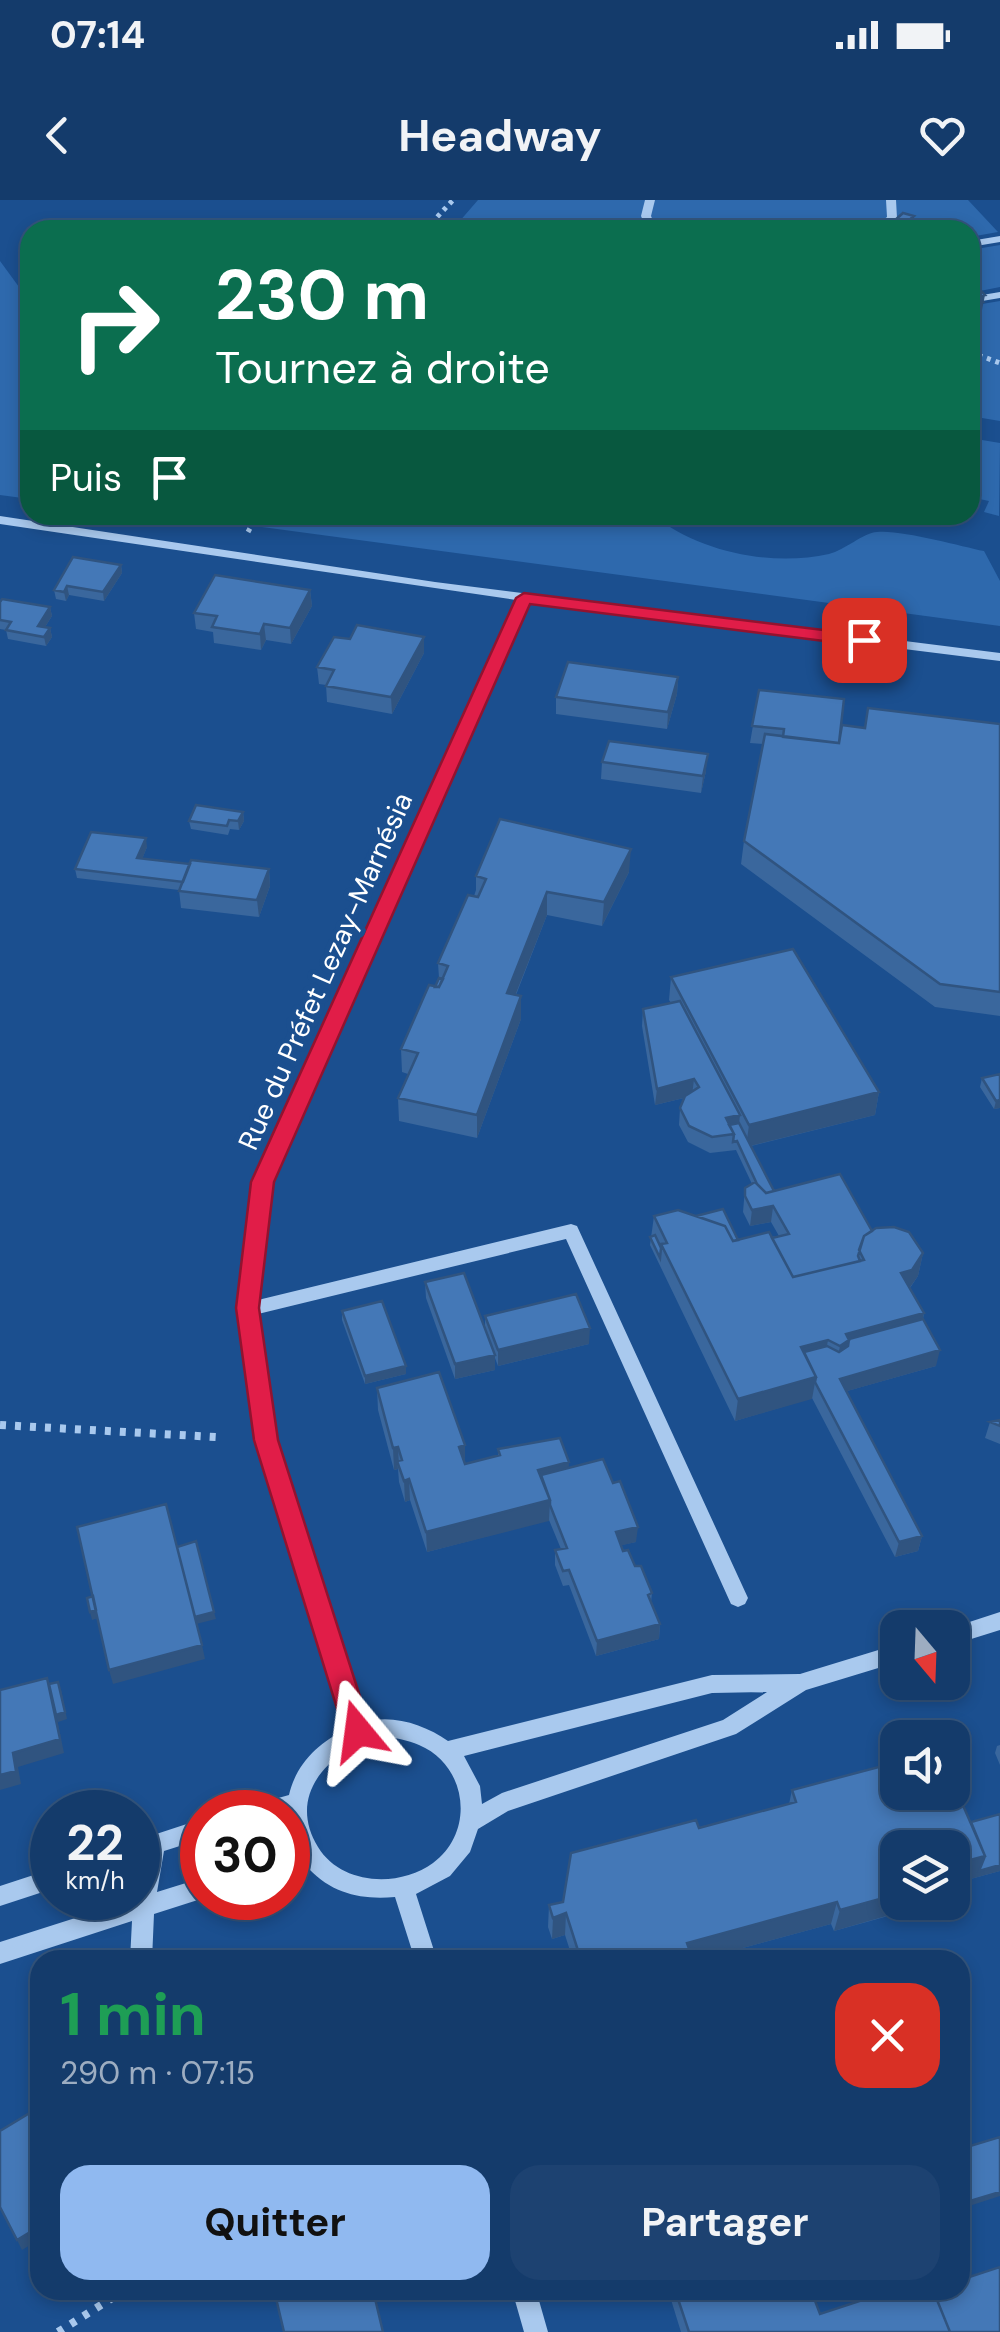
<!DOCTYPE html>
<html lang="fr">
<head>
<meta charset="utf-8">
<style>
  body { margin:0; font-family:"DM Sans",sans-serif; background:#1d4271; color:#f1f3f6; height:100vh; display:flex; flex-direction:column; font-size:38px; white-space:nowrap }
  * { box-sizing:border-box; margin:0 }
  p { font-size:32px; color:#9dadc1 }
  .icon { flex:none; width:55px; height:55px; fill:none; stroke:currentColor; stroke-width:2; stroke-linecap:round; stroke-linejoin:round }
  .map { position:relative; flex:1; overflow:hidden }
  .panel { position:absolute; left:30px; top:1750px; width:940px; height:350px; display:flex; flex-direction:column; background:#143b6b; border-radius:30px; box-shadow:0 5px 15px #0003,0 0 0 2px #33557e }
  .panel>* { flex:none }
  .guide { position:absolute; left:20px; top:20px; width:960px; height:305px; border-radius:30px; box-shadow:0 5px 15px #0003,0 0 0 2px #33557e; background:#0b6e4f; color:#fff; overflow:hidden }
  .needle { width:65px; rotate:161deg }
  .buttons { position:absolute; left:880px; top:1410px; display:grid; gap:20px }
  .buttons a { display:grid; place-items:center; width:90px; height:90px; border-radius:20px; background:#143b6b; box-shadow:0 5px 15px #0003,0 0 0 2px #33557e; font-size:50px }
  .speed { position:absolute; left:30px; top:1590px; display:flex; gap:20px; font-size:50px; font-weight:700; text-align:center }
  .speed>* { display:grid; place-content:center; width:130px; height:130px; border-radius:50%; background:#143b6b; box-shadow:0 5px 15px #0003,0 0 0 2px #33557e; line-height:1 }
  .speed small { font-size:25px; font-weight:400 }
  .speed .limit { border:15px solid #d22; background:#fff; color:#111 }
  .pin { position:absolute; display:grid; place-items:center; width:85px; height:85px; color:#fff; margin:-42px; border-radius:20px; box-shadow:0 5px 15px #0006 }
  .me { position:absolute; width:110px; margin:-55px; rotate:344deg; stroke-linejoin:round; filter:drop-shadow(0 0 8px #0008) }
  .turn { display:flex; align-items:center; gap:35px; height:210px; padding:0 30px; font-size:45px }
  .turn .icon { width:130px; height:130px; stroke-width:2.5 }
  .turn b { display:block; font-size:70px; line-height:85px }
  .then { display:flex; align-items:center; height:95px; padding:0 30px; background:#0003; gap:20px; font-size:38px }
  .round { display:grid; place-items:center; flex:none; width:105px; height:105px; border-radius:30px; background:#1d4271 }
  .overview { display:flex; align-items:center; justify-content:space-between; height:170px; padding:0 30px }
  h1 { font-size:60px; font-weight:700; line-height:75px; color:#1e9e55 }
  .button { display:flex; gap:20px; margin-top:auto; padding:20px 30px }
  .button a { flex:1; height:115px; border-radius:30px; background:#90b9f0; color:#111; font-size:40px; font-weight:700; line-height:115px; text-align:center }
  .button a+a { background:#1d4271; color:#f1f3f6 }
  .status { display:flex; justify-content:space-between; align-items:center; height:70px; padding:0 50px; background:#143b6b; direction:ltr }
  .status svg { height:28px; fill:currentColor }
  header { display:flex; justify-content:space-between; align-items:center; height:130px; padding:0 30px; background:#143b6b; font-size:45px; font-weight:700 }
  .map>svg:first-child { display:block }
  .green { fill:#2e69ad }
  .lines { fill:none; stroke-linecap:round; stroke-linejoin:round }
  .path-far1 { stroke:#a9c9ee; stroke-width:5; stroke-dasharray:4 5; stroke-linecap:butt }
  .path { stroke:#a9c9ee; stroke-width:8; stroke-dasharray:6 9; stroke-linecap:butt }
  .minor { fill:#a9c9ee; fill-rule:evenodd }
  .wall { fill:#3a679d }
  .shaded-wall { fill:#305480 }
  .building { fill:#4478b7; stroke:#305480; stroke-width:2.5 }
  .route { fill:#e11d48; stroke:#92132f; stroke-width:2.5 }
  .labels { text-anchor:middle; stroke-width:10; stroke-linejoin:round; paint-order:stroke }
  .street-label { font-size:28px; fill:#fff; stroke:#1b4f8f }
</style>
</head>
<body>
<div class="status"><b>07:14</b><svg viewBox="0 0 49 12"><path d="M0 12V9h3v3zM5 12V6h3v6zM10 12V3h3v9zM15 12V0h3v12zM26 1h20v11H26zM47 4h2v5h-2z"/></svg></div>
<header><svg class="icon" aria-label="back" viewBox="0 0 24 24"><path d="M15 5l-7 7 7 7"/></svg>Headway<svg class="icon" aria-label="heart" viewBox="0 0 24 24"><path d="M12 20l-8-8c-3-5 5-10 8-4 3-6 11-1 8 4z"/></svg></header>
<div class="map">
<svg width="1000" height="2132" viewBox="0 0 1000 2132">
  <rect width="100%" height="100%" fill="#1b4f8f"/>
  <path class="green" d="M478,0h490l30,32 -28,5v-7h-518z
    M1000,45v42l-30,6v-43z
    M0,61l30,41v197l-30,-4z
    M1000,101v120l-30,-5v-110z
    M970,238l30,5 -1,73 -15,-4 5,-11 -19,-4z
    M269,315h384c46,37 118,52 176,39 16,-4 34,-21 48,-22 22,-3 83,14 107,19l16,30v45l-738,-99z"/>
  <g class="lines">
    <path class="path-far1" d="M425,30l28,-30
      M970,152l30,11
      M248,332l9,-17"/>
    <path class="path" d="M0,1225l216,12
      M58,2132l67,-42"/>
    <path class="minor" d="M645,0h10l-4,16 6,14h-10l-6,-14z
      M886,0h10l1,18 -16,12h-12l18,-13z
      M1000,36v6l-30,5v-6z
      M1000,92v6l-30,5v-6z
      M0,316l435,66 565,71v8l-471,-59 -259,579 -12,119 313,-76 6,2 171,372 -3,6 -7,3 -7,-3 -165,-365 -308,75 17,126 90,282c28,-8 60,3 83,19l264,-66 88,-1 98,-30v18l-92,28 -70,44 -228,77 -30,18 -8,23 -20,24 -34,18 21,66h-22l-20,-63c-33,3 -62,-3 -86,-28l-21,4v-20l10,-2 -9,-21 -1,-18h-38l3,-7 36,-10c7,-31 30,-53 58,-66l-90,-289 -18,-131 15,-128 262,-581 -516,-76zM767,1492l-44,28 -221,73 -20,11 -2,-18 -16,-30 248,-63zM382,1535c12,3 26,5 37,10 48,20 57,86 14,118 -34,25 -92,22 -115,-16 -33,-54 14,-98 64,-112z
      M1000,1412v18l-48,15 -1,-17z
      M202,1619v20l-38,12 -7,41 45,-14 2,20 -50,16 -2,46h-22l2,-39 -132,43v-22l138,-44 4,-39 -4,1v-20z
      M52,1669v20l-52,17v-20z
      M512,2090h24l12,42h-24z"/>
  </g>
  <path class="wall" d="M914,16l-1,9 -7,5h-14l1,-8z
    M121,365l1,8 -18,28 -35,-6 -3,6 -10,-2 -2,-9z
    M310,390l2,16 -21,38 -25,-4 -5,10 -47,-7 -1,-11 -17,-3 -2,-16z
    M0,402l50,5 2,9 -7,11 5,1 2,9 -6,9 -38,-7 -2,-9 -6,-1z
    M424,453l-32,61 -65,-12 -1,-17 -7,-1 -2,-17z
    M678,477l-1,17 -10,35 -111,-15v-17z
    M759,490l80,53 26,-15 135,-4v292l-65,-9 -194,-143 3,-23 19,-97 -13,-1z
    M602,562l104,9 -5,22 -100,-14z
    M243,612l1,9 -5,9 -9,-1 -2,6 -37,-6 -2,-8z
    M147,647l-5,12 47,5 80,5 1,17 -11,31 -78,-9 -2,-18 -102,-12 -2,-9z
    M629,672l-27,54 -55,-11 -31,80 5,1v23l-44,119 -78,-17 -1,-23 10,-24 -6,-2 -1,-23 38,-71 -1,-15 36,-67 2,-6v-14z
    M671,777l208,115 -4,23 -124,31 23,45 98,40 51,22 -5,23 -8,12 14,25 -1,6 13,47 -89,25 75,145 -4,15 -23,6 -83,-159 -77,23 -85,-176 4,-29 84,24 41,-4 -8,-14 -21,4 -7,-14 2,-24 7,-4 -16,-34 -26,3 -22,-11 -9,-17 1,-17 4,-10 -29,7 -13,-79 1,-17 28,-6 -2,-3z
    M982,878l18,30 -6,1 -14,-22z
    M425,1082l60,46v-12l104,28 -91,22 -3,-8v12l-40,9 -29,-81z
    M342,1111l64,63 -41,10 -23,-64z
    M377,1188l88,57v19l33,-8v-7l70,19 68,74 -15,3 2,6 12,15 17,27 -1,9 9,22 -1,15 -63,17 -27,-71 -6,1 -8,-21v-15l6,-1 -12,-29 -122,32 -17,-52 -5,2 -6,-20 -1,-13 -4,1 -16,-60z
    M1000,1220v24l-15,-6 5,-16z
    M1000,1545v20l-5,-12 2,-7z
    M895,1574l76,48 29,-8v57l-48,13v-36l-17,55 -101,28 -3,-7 -133,36h-125l-8,-25 -13,4 -4,-12 1,-22 14,-3 136,-74 90,-24 3,-14z
    M668,2090h143l9,24 180,18h-319z"/>
  <path class="shaded-wall" d="M914,16l-1,9 -7,5h-4l1,-5z
    M985,95l-8,40 -7,1v-32l7,-8z
    M121,365l1,8 -18,28 -1,-9z
    M67,386l2,9 -3,6 -2,-9z
    M310,390l2,16 -21,38 -1,-16z
    M50,407l2,9 -12,19 -2,-9z
    M264,424l2,16 -5,10 -1,-16z
    M50,428l2,9 -6,9 -2,-9z
    M424,437v16l-32,61 -1,-17z
    M678,477l-1,17 -10,35 1,-17z
    M708,554l-2,17 -5,22 2,-17z
    M243,612l1,9 -5,9 -1,-9z
    M146,638l1,9 -8,20 -2,-9z
    M631,649l-2,23 -27,54 2,-24z
    M269,669l1,17 -11,31 -2,-17z
    M547,692v23l-40,101v-23z
    M521,796v23l-44,119v-23z
    M694,879l-2,17 -37,9 2,-16z
    M879,892l-4,23 -129,32 3,-22z
    M1000,900v8l-6,1 2,-8z
    M740,915l-2,17 -9,2 -3,-16z
    M765,1001l8,6 -2,15 -21,4 2,-16z
    M923,1053l-5,23 -12,17 -5,-20z
    M924,1113l-5,22 -83,33 4,-22 6,-12z
    M590,1128l-1,16 -91,22v-16z
    M828,1140l-4,22 -17,4 -6,-19z
    M940,1150l-4,16 -99,28 3,-15z
    M495,1155v15l-40,9v-15z
    M406,1166v8l-41,10v-8z
    M816,1177l-4,22 -77,22 3,-22z
    M465,1245v21l-6,-19z
    M398,1247l1,19 -2,-5 1,8 -4,1 -1,-22z
    M569,1262l-1,21 -24,7 -6,-20z
    M409,1279l1,21 -5,2 -1,-21z
    M550,1300l-1,21 -122,31 -1,-20z
    M638,1327l-2,15 -21,5 1,-15z
    M922,1336l-4,15 -23,6 4,-15z
    M96,1410l2,8 -6,2 -2,-8z
    M214,1412l2,7 -20,5 -1,-7z
    M660,1424l-1,15 -63,17 1,-15z
    M202,1445l3,14 -92,25 -4,-14z
    M47,1478l4,14 10,-3 6,30 -9,3 -1,-3 7,34 -46,14 3,17 -21,6v-15l13,-22z
    M985,1656l15,9v6l-48,13v-19z
    M898,1694v8h37l-101,29 6,-21z
    M837,1702l-6,22 -133,36h-14l3,-17z
    M566,1713l-1,22 -13,4 1,-21z
    M1000,1992v4l-40,13v-5z
    M40,2026v13l-18,11 -5,-10z"/>
  <path class="building" d="M903,13l11,3 -11,9 -10,-3z
    M970,79l15,16 -8,1 6,6 -13,2z
    M73,357l48,8 -18,27 -36,-6 -3,6 -10,-2z
    M215,375l95,15 -20,38 -26,-4 -4,10 -48,-7 5,-11 -23,-3z
    M2,399l48,8 -12,19 12,2 -6,9 -38,-7 5,-8 -11,-2v-18z
    M357,425l67,12 -33,60 -65,-11 8,-16 -17,-3 17,-30 16,2z
    M568,462l110,15 -10,35 -112,-15z
    M759,490l85,9 -5,44 -56,-6 1,-8 -32,-3z
    M868,508l132,16v268l-60,-8 -196,-143 21,-107 74,9 3,-18 23,3z
    M609,541l99,13 -5,22 -101,-14z
    M196,605l47,7 -5,9 -9,-1 -2,6 -38,-5z
    M500,619l131,30 -27,53 -57,-10 -40,101 14,3 -44,119 -79,-17 20,-45 -17,-4 28,-64 10,2 9,-21 -10,-3 30,-68 10,2 8,-18 -10,-3z
    M91,632l55,6 -9,20 53,6 -7,18 -108,-13z
    M191,660l78,9 -12,31 -78,-9z
    M793,749l86,143 -130,33 -78,-148z
    M439,778l4,1 -4,8h-4z
    M680,801l60,114 -14,3 8,16 -22,3 -23,-11 -9,-18 5,-12 14,-9 -5,-8 -37,10 -14,-80z
    M1000,874v26l-4,1 -14,-23z
    M739,923l35,68 -8,2 -9,-9 -20,-43 -4,1 1,-8 -5,-9z
    M840,974l32,57 -8,5 -6,20 2,5 -67,16 -21,-39 17,-4 -16,-28 -21,4 -7,-14v-8l10,-6 11,11z
    M723,1009l15,31 -5,1 -8,-15 -29,-10z
    M678,1010l47,16 8,15 36,-9 24,45 71,-17 -5,-10 5,-14 12,-8 18,-1 15,5 14,21 -11,17 -11,3 23,40 -78,21 3,6 -9,6 -12,-6 -27,7 15,30 -78,22 -77,-155 6,-1 -13,-27z
    M655,1035l6,13 -1,10 -10,-21z
    M464,1073l31,82 -40,9 -30,-82z
    M576,1094l14,34 -92,22 -13,-34z
    M382,1101l24,65 -41,10 -23,-65z
    M923,1119l17,31 -100,29 82,157 -23,6 -84,-160 1,-5 -12,-25 23,-6 12,6 9,-6 1,-7z
    M439,1172l26,73 -6,2 6,17 35,-9 -2,-6 62,-11 9,24 -31,8 12,30 -124,32 -17,-53 -5,2 -7,-20 5,-1 -4,-13 -5,1 -16,-60z
    M1000,1220v6l-10,-4z
    M603,1259l10,24 7,-2 18,46 -22,5 7,19 5,-1 7,16h6l11,27 -4,2 12,29 -63,17 -28,-71 -6,1 -8,-21 12,-2 -17,-43v-5l-9,-25z
    M166,1304l36,141 -93,25 -32,-143z
    M196,1341l18,71 -19,5 -18,-70z
    M93,1396l3,14 -6,2 -3,-14z
    M47,1478l13,61 -47,14 3,18 -16,4v-85z
    M58,1482l7,30 -9,3 -7,-31z
    M890,1564l5,10 3,-1v19h54v-12l33,76 -33,9v-17h-54v46l-58,16 -3,-8 -150,41 6,17h-112l-15,-47 -13,5 -4,-13 14,-3 8,-49 125,-33 3,8 97,-26 -4,-12z
    M1000,1614v51l-21,6 6,-15 -14,-34z
    M38,1908l2,4v114l-23,14 -17,-33v-76z
    M1000,1937v55l-40,12v-55z
    M1000,2067v65h-50l-17,-42h27v-10z
    M287,2090h86l10,42h-99l-9,-38z
    M675,2090h136l9,24 73,-24h40l17,42h-261z"/>
  <path class="route" d="M524,393l340,42 9,5 -9,6 -334,-42 -256,578 -15,126 19,132 93,291 -4,8 -9,4 -10,-4 -4,-8 -90,-291 -18,-132 15,-126 265,-584z"/>
  <g class="labels">
    <g class="street-label">
      <text transform="translate(325 771) rotate(-66)" y="10">Rue du Préfet Lezay-Marnésia</text>
    </g>
  </g>
</svg>
<div class="buttons">
<a><svg class="needle" viewBox="-14 -14 28 28"><path d="M0-13l5 13h-10z" fill="#e53935"/><path d="M0 13l5-13h-10z" fill="#9dadc1"/></svg></a>
<a><svg class="icon" aria-label="sound" viewBox="0 0 24 24"><path d="M4 9h4l5-4v14l-5-4H4zM17 9q2 3 0 6"/></svg></a>
<a><svg class="icon" aria-label="layers" viewBox="0 0 24 24"><path d="M12 4l9 5-9 5-9-5zM3 14l9 5 9-5"/></svg></a>
</div>
<div class="speed"><div>22<small>km/h</small></div><div class="limit">30</div></div>
<div class="pin" style="left:864px;top:440px;background:#d93025"><svg class="icon" aria-label="arrive" viewBox="0 0 24 24"><path d="M6 21V4h12l-3 4 3 4H6"/></svg></div>
<svg class="me" style="left:358px;top:1531px" viewBox="-20 -20 40 40"><path d="M0-17L14 15 0 8-14 15z" fill="#e11d48" stroke="#fff" stroke-width="4"/></svg>
<div class="guide">
<div class="turn"><svg class="icon" aria-label="right" viewBox="0 0 24 24"><path d="M7 20v-9h11M14 6l5 5-5 5"/></svg><div><b>230 m</b>Tournez à droite</div></div>
<div class="then">Puis<svg class="icon" aria-label="arrive" viewBox="0 0 24 24"><path d="M6 21V4h12l-3 4 3 4H6"/></svg></div>
</div>
<section class="panel">
<div class="overview"><div><h1>1 min</h1><p>290 m · 07:15</p></div><a class="round" style="background:#d93025;color:#fff"><svg class="icon" aria-label="close" viewBox="0 0 24 24"><path d="M6 6l12 12M18 6L6 18"/></svg></a></div>
<div class="button"><a>Quitter</a><a>Partager</a></div>
</section>
</div>
</body>
</html>
